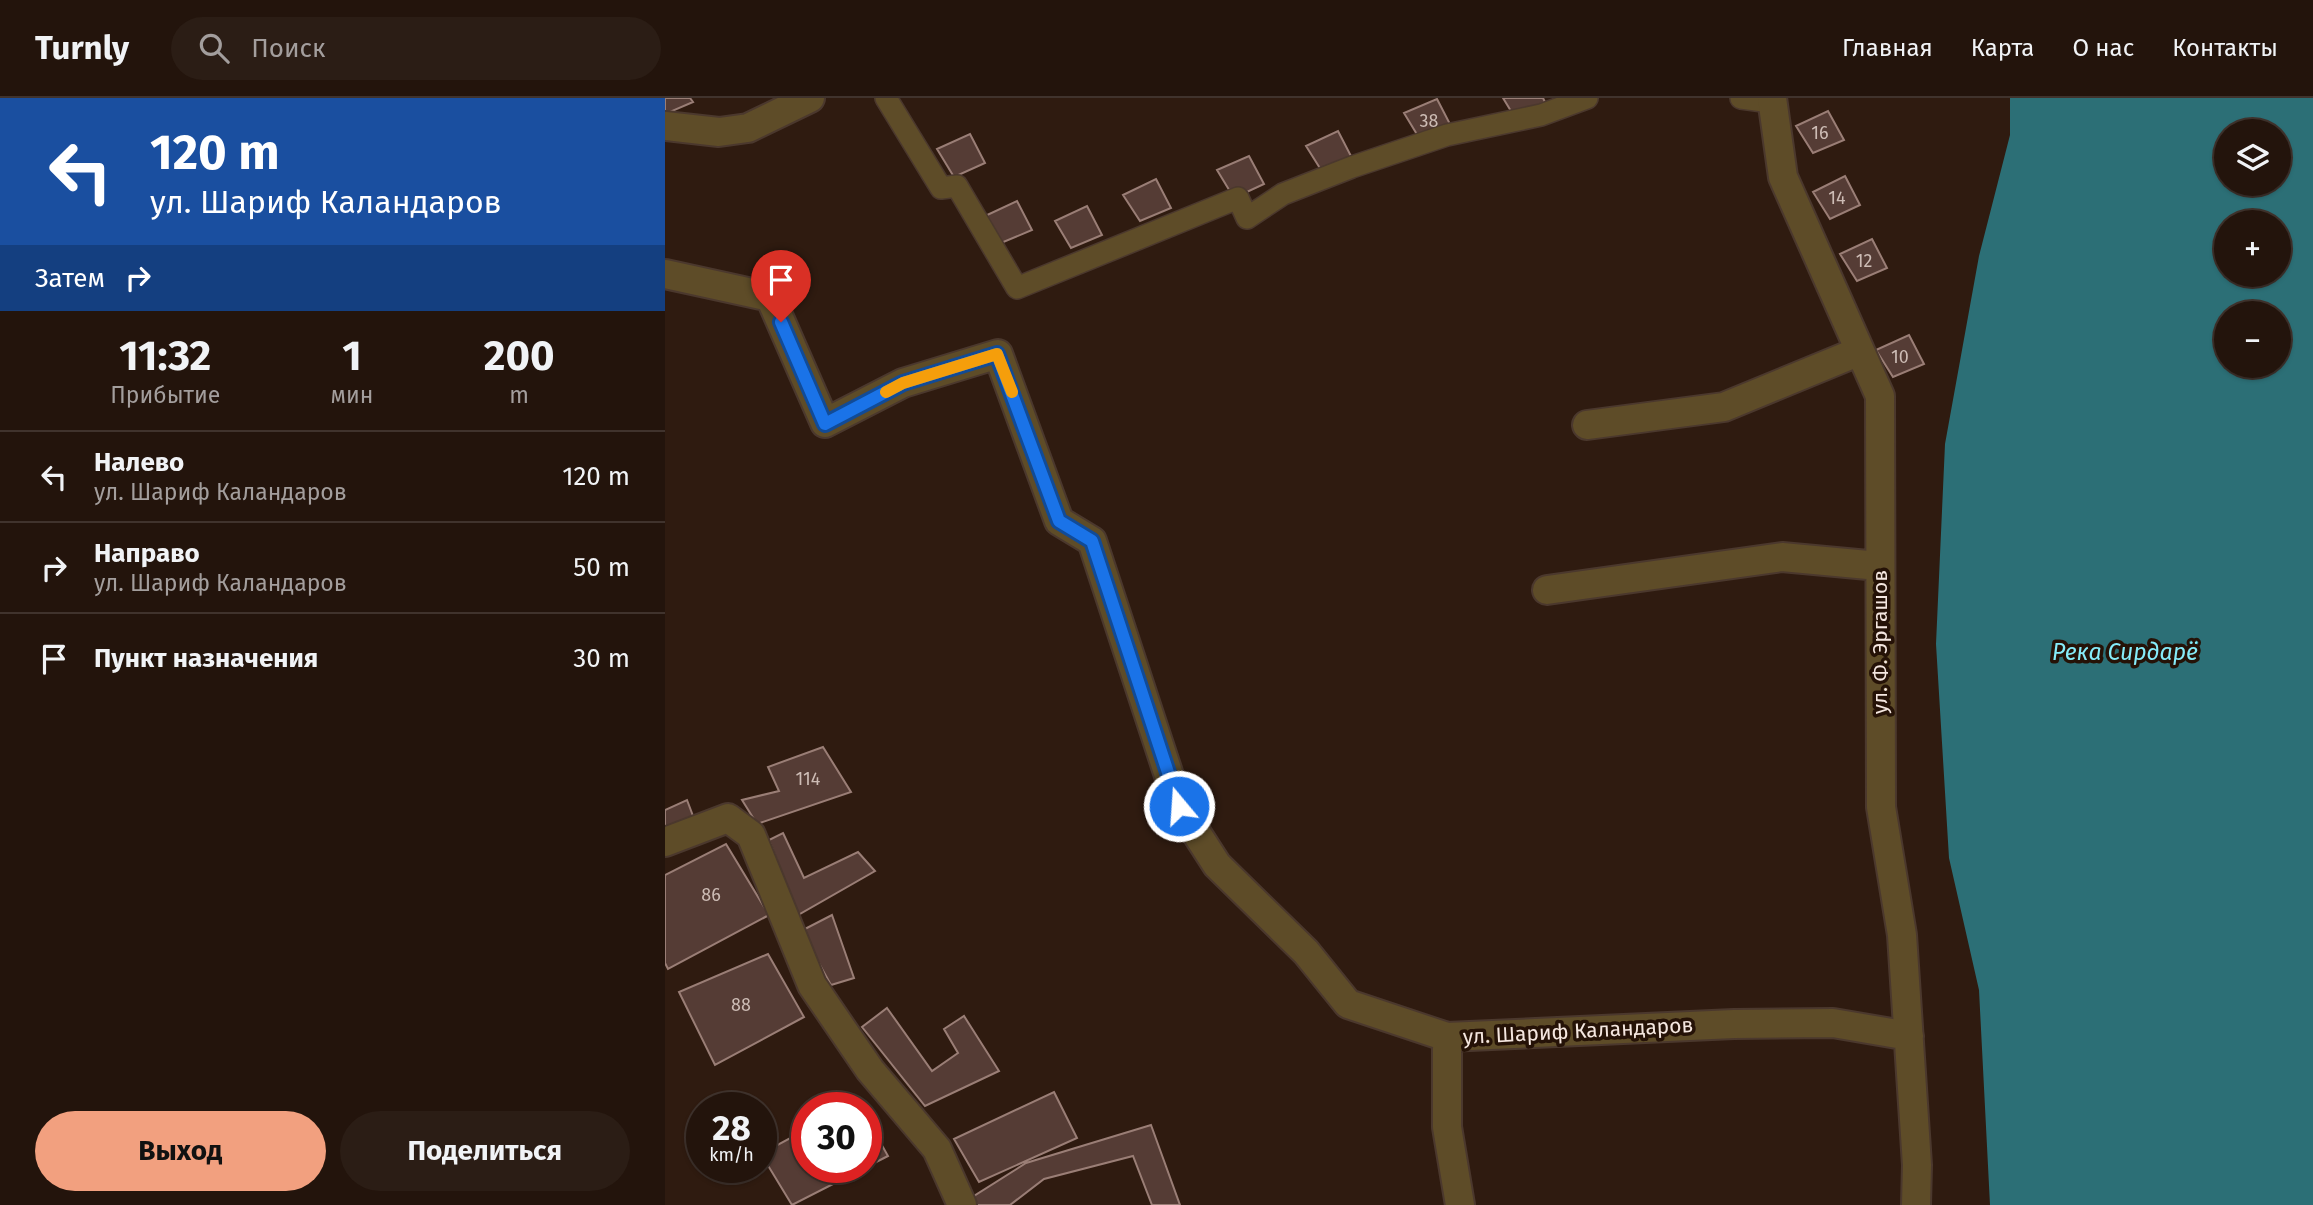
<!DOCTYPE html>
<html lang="ru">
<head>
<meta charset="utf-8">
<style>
  body { margin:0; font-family:"Fira Sans",sans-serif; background:#2b1d15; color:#f1f3f6; height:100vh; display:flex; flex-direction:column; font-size:26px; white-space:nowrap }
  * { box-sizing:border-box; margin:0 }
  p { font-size:23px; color:#a39e9d }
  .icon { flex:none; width:38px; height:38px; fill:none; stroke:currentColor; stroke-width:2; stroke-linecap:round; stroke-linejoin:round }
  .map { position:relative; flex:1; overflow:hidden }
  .panel { display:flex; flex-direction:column; background:#23140c; width:665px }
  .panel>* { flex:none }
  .banner { background:#1a4fa0; color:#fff; overflow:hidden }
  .controls { position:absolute; left:1549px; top:21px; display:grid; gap:14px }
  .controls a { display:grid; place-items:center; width:77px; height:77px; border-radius:50%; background:#23140c; box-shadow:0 2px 5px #0004,0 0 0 2px #40332d; font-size:35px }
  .speed { position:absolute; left:21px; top:994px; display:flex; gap:14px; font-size:35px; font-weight:700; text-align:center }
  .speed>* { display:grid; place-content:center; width:91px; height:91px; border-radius:50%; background:#23140c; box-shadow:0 2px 5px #0004,0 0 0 2px #40332d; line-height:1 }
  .speed small { font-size:18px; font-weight:400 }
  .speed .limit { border:10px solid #d22; background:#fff; color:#111 }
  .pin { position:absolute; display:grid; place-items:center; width:60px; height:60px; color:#fff; margin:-72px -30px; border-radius:50% 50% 50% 0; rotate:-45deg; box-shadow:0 0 7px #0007 }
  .pin .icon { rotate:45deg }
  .me { position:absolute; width:77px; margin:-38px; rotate:342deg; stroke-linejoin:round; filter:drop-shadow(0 0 5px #0008) }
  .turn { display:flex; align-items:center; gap:24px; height:147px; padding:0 35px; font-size:32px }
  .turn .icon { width:91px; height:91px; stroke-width:2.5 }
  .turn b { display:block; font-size:49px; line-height:60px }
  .then { display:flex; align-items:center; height:66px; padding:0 35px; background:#0003; gap:14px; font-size:26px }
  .eta { display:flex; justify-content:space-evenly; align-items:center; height:119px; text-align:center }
  .eta b { font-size:42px; font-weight:700; line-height:49px }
  .button { display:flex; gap:14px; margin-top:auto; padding:14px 35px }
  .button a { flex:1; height:80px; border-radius:42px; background:#f2a07f; color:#111; font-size:28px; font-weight:700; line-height:80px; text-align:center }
  .button a+a { background:#2b1d15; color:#f1f3f6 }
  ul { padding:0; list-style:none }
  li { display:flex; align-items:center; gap:21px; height:91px; padding:0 35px; border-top:2px solid #40332d }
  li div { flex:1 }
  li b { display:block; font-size:26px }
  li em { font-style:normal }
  header { display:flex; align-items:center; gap:42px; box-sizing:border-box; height:98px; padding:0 35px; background:#23140c; border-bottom:2px solid #40332d }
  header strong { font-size:33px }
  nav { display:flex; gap:38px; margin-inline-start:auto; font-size:24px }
  .search { width:490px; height:63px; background:#2b1d15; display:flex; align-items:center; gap:18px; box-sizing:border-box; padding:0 24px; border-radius:38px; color:#a39e9d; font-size:26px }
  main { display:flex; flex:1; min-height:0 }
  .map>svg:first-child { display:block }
  .water { fill:#2c6f76; fill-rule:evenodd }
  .building { fill:#553c35; stroke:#9a7e76; stroke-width:2 }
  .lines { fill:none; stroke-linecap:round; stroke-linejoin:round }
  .pedestrian-casing { stroke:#4b382d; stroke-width:24 }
  .minor-casing { stroke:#4b382d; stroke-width:32 }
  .pedestrian { stroke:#5e4c28; stroke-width:21 }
  .minor { stroke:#5e4c28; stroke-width:28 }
  .route-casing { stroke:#114b97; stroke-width:18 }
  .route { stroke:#1a73e8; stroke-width:12 }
  .slow { stroke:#f59e0b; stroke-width:12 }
  .labels { text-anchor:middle; stroke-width:7; stroke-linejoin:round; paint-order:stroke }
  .number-label { font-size:18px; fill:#cdbcb5 }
  .street-label { font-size:21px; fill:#f5e7e0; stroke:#251207 }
  .water-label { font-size:23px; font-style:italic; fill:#86ecf9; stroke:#251207 }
</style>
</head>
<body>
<header>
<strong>Turnly</strong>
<div class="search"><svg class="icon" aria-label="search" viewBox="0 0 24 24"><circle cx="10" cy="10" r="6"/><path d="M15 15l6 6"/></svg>Поиск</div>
<nav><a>Главная</a><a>Карта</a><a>О нас</a><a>Контакты</a></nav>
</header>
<main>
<section class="panel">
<div class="banner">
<div class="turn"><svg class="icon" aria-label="left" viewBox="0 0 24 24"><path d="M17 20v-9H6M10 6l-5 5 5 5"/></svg><div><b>120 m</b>ул. Шариф Каландаров</div></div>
<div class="then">Затем<svg class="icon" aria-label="right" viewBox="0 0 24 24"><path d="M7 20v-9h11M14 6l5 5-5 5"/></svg></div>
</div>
<div class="eta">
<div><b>11:32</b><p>Прибытие</p></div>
<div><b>1</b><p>мин</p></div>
<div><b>200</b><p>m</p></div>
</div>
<ul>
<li><svg class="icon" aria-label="left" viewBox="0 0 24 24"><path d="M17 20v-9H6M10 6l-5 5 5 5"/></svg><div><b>Налево</b><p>ул. Шариф Каландаров</p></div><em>120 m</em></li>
<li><svg class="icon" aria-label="right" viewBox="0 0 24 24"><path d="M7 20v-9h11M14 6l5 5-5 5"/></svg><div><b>Направо</b><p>ул. Шариф Каландаров</p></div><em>50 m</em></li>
<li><svg class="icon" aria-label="arrive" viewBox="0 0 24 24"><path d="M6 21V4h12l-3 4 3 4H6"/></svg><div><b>Пункт назначения</b></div><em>30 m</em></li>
</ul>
<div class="button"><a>Выход</a><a>Поделиться</a></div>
</section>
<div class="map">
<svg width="1648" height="1107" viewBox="0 0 1648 1107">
  <rect width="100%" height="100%" fill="#2f1b10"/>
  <path class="water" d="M1345,0h303v1107h-323l-11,-215 -30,-132 -13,-214 9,-200 34,-188 31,-121zM1561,33h53v53h-53zM1561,124h53v53h-53zM1561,215h53v53h-53z"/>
  <path class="building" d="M0,0h25l3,4 -28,12z
    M838,0h40l2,4 -31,14z
    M772,1l15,29 -31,13 -17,-28z
    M1163,13l16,29 -31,13 -17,-27z
    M673,33l15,29 -30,13 -17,-27z
    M305,36l15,29 -31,14 -17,-28z
    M584,58l15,28 -30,14 -17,-28z
    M1180,78l15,29 -30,14 -17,-27z
    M491,81l15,29 -31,13 -17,-26z
    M352,103l15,29 -31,13 -16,-27z
    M422,108l15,29 -31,13 -16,-27z
    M1207,141l15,29 -30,13 -17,-27z
    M1244,237l15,29 -31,13 -17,-27z
    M158,649l28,45 -94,32 -15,-24 37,-9 -11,-24z
    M22,702l9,24 -31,11v-25z
    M118,735l21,45 54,-26 17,19 -77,44 -29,-75z
    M61,746l43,71 -101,54 -3,-6v-88z
    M167,817l22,63 -23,7 -30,-54z
    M103,856l36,63 -89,48 -36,-73z
    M222,910l45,63 26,-18 -14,-24 20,-13 35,55 -74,35 -63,-79z
    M389,994l23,46 -98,44 -25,-43z
    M201,1019l22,39 -96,49 -31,-51 46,-25v38h59z
    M486,1027l29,80h-28l-19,-49 -89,23 -34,26h-33l-3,-9 52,-33z"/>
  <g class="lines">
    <g class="pedestrian-casing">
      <path id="pedestrian" d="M221,0l55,90 16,-2 60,102 221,-90 9,20 36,-24 69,-27 95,-32 94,-20 46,-17
        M1076,0l30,4"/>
    </g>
    <g class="minor-casing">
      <path id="minor" d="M1107,0l11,79 97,219 1,411 21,128 15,230 -1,40
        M0,28l54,6 29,-4 62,-30
        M0,176l105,23 55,126 78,-40 95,-29 61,167 33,20 87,265 38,59 89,87 42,52 99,33 287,-13 99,-1 76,13
        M922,327l137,-18 136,-56
        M882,492l235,-33 97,9
        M0,744l63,-24 23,17 61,150 58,85 67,79 25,56
        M782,939v90l13,78"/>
    </g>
    <use href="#pedestrian" class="pedestrian"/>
    <use href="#minor" class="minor"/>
  </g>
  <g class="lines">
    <g class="route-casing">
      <path id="route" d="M116,224l44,102 78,-41 94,-29 62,167 33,20 87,265"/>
    </g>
    <use href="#route" class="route"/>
    <path class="slow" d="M221,294l17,-9 94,-29 15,38"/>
  </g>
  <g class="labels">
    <g class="number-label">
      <text x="764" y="29">38</text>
      <text x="1155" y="41">16</text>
      <text x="1172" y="106">14</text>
      <text x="1199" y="169">12</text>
      <text x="1235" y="265">10</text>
      <text x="143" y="687">114</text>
      <text x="46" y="803">86</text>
      <text x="76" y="913">88</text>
    </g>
    <g class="street-label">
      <text transform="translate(1215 544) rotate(-90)" y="7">ул. Ф. Эргашов</text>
      <text transform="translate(913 933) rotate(-3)" y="7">ул. Шариф Каландаров</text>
    </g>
    <g class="water-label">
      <text x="1460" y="562">Река Сирдарё</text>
    </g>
  </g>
</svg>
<div class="controls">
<a><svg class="icon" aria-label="layers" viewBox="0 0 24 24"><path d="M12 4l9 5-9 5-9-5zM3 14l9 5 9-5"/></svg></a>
<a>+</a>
<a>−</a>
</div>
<div class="speed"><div>28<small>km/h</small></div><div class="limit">30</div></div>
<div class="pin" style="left:116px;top:224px;background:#d93025"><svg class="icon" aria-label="arrive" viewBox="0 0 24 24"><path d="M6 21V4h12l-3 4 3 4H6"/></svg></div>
<svg class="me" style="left:514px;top:708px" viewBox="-20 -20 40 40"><circle r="17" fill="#1a73e8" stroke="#fff" stroke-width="3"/><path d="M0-11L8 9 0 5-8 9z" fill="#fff"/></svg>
</div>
</main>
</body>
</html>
